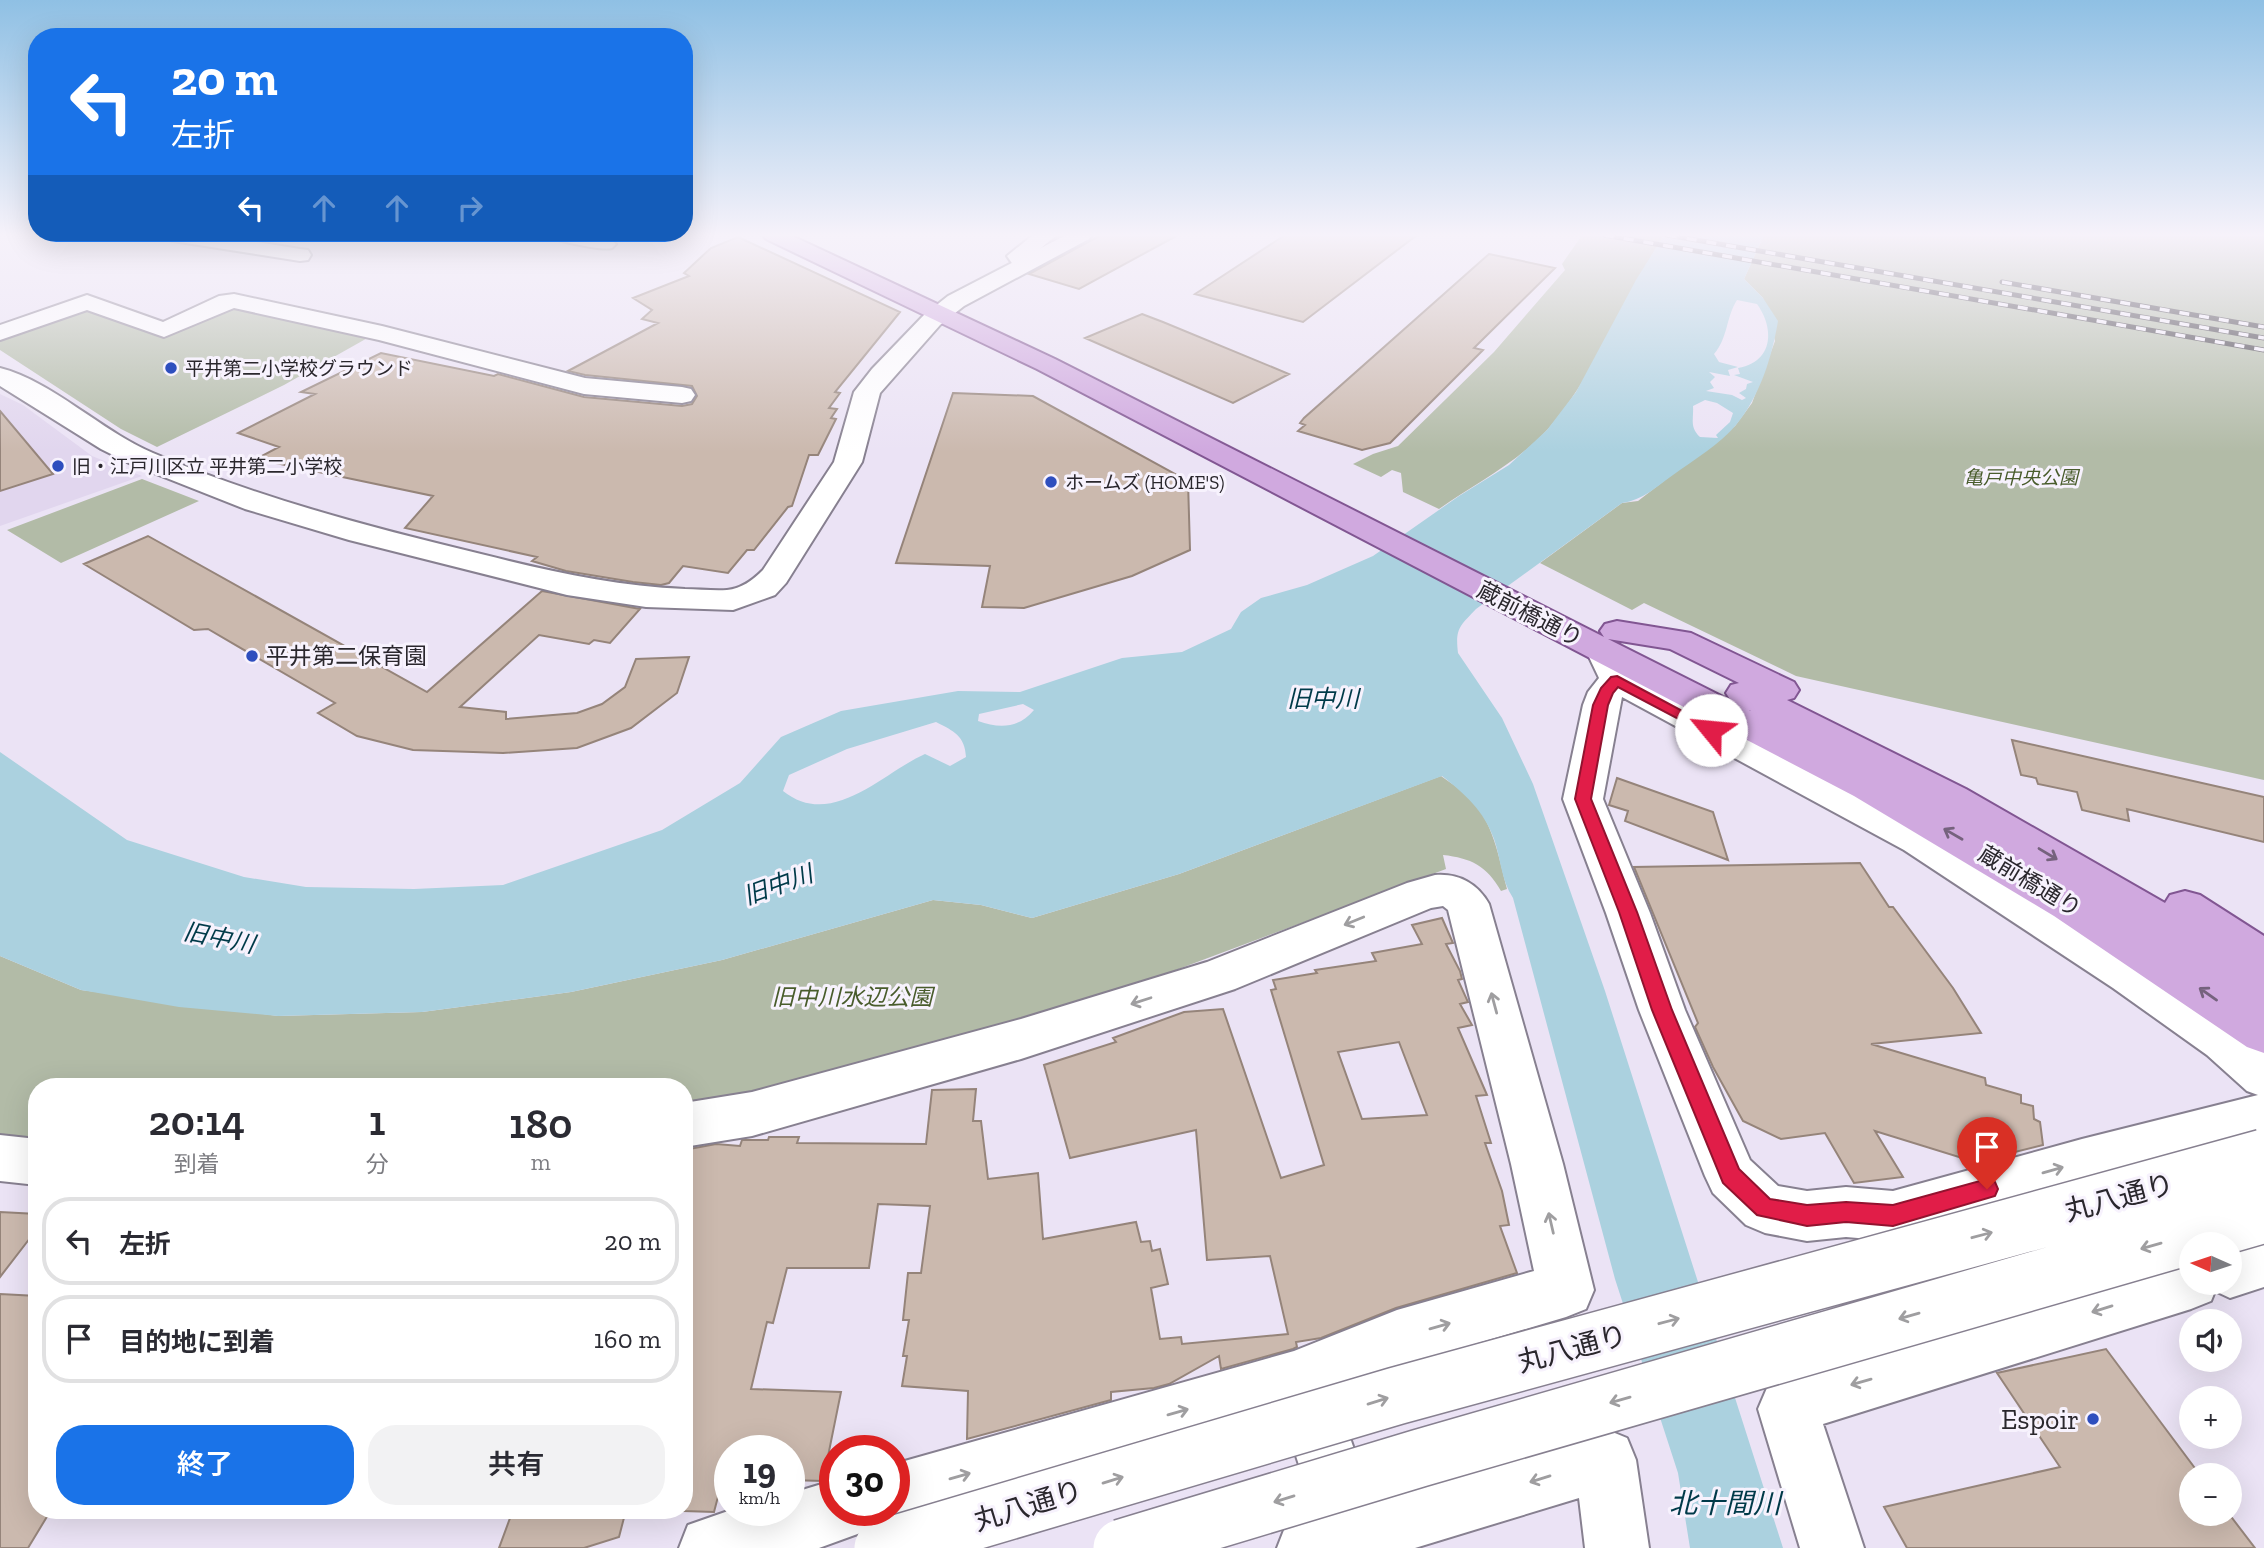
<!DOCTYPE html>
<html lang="ja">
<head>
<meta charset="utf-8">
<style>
  body { margin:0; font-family:"Zilla Slab","Noto Sans JP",serif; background:#f2f2f3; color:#2b2b33; height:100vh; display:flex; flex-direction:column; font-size:26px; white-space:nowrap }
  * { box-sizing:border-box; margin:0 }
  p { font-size:23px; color:#7c7c81 }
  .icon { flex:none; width:38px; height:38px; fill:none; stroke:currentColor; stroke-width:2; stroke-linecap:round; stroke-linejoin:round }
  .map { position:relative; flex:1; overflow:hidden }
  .drawer { position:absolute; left:28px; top:1078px; width:665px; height:441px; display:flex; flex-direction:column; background:#fff; border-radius:28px; box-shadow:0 7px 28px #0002 }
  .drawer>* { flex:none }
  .hud { position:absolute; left:28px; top:28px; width:665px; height:214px; border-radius:28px; box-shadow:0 7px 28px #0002; background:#1a73e8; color:#fff; overflow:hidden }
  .needle { width:46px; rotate:273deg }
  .fabs { position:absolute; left:2179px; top:1232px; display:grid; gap:14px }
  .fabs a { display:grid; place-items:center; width:63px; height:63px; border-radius:50%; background:#fff; box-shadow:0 7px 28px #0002; font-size:35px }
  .speed { position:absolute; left:714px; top:1435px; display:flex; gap:14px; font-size:35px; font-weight:700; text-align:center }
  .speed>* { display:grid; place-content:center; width:91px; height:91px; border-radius:50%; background:#fff; box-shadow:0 7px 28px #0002; line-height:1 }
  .speed small { font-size:18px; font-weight:400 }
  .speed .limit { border:10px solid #d22; background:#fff; color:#111 }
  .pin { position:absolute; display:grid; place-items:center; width:60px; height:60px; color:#fff; margin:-72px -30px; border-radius:50% 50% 50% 0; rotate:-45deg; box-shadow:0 0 7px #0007 }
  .pin .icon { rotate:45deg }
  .me { position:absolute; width:77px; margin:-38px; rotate:298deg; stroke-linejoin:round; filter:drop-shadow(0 0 5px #0008) }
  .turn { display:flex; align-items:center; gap:24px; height:147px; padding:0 28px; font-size:32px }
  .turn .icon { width:91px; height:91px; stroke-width:2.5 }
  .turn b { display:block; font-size:49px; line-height:60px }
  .lanes { display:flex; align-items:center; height:66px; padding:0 28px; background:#0003; justify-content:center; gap:35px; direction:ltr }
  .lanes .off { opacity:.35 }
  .eta { display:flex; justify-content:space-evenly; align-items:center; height:119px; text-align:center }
  .eta b { font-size:42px; font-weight:600; line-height:49px }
  .button { display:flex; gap:14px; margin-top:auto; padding:14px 28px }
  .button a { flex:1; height:80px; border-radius:28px; background:#1a73e8; color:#fff; font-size:28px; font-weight:600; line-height:80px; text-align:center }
  .button a+a { background:#f2f2f3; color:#2b2b33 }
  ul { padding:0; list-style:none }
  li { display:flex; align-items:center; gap:21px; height:88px; margin:0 14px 10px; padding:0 14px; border:4px solid #e1e1e2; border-radius:28px }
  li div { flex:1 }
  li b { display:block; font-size:26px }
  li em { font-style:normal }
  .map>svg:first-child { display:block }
  .built { fill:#e1d6ee }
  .green { fill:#b2bba7 }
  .water { fill:#abd1df; fill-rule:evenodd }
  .building { fill:#cbb9ae; stroke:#95847a; stroke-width:2; fill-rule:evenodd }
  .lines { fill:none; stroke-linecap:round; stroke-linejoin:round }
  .minor-casing { stroke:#878090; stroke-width:4 }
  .tertiary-casing { stroke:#878090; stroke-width:4 }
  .primary-casing { stroke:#815692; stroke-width:4 }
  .minor { fill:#fff; fill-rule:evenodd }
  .tertiary { fill:#fff; fill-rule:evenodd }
  .primary { fill:#d0a9df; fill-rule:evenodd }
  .rail-casing { stroke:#423e46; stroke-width:5 }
  .rail { stroke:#f7f2fd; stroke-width:3.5; stroke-dasharray:10; stroke-linecap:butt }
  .secondary-bridge-casing { stroke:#878090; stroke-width:60; stroke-linecap:butt }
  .secondary-bridge { stroke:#fff; stroke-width:57 }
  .oneway { stroke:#75627d }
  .oneway2 { stroke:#9f9ea0 }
  .route { fill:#e11d48; stroke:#92132f; stroke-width:2 }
  .poi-dot { fill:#2e4ebe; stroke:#f7f2fd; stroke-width:2.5 }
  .labels { text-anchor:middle; stroke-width:6; stroke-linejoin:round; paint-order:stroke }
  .far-poi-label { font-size:19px; fill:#2a272d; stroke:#f7f2fd; text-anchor:start }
  .far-park-label { font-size:19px; font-style:italic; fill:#495c2c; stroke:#f7f2fd }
  .street-label { font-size:23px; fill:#2a272d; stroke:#f7f2fd }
  .poi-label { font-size:23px; fill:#2a272d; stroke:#f7f2fd; text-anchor:start }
  .park-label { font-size:23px; font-style:italic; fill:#495c2c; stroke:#f7f2fd }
  .water-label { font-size:24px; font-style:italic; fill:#003a49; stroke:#f7f2fd }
  .near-street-label { font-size:28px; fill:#2a272d; stroke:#f7f2fd }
  .near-poi-label { font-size:28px; fill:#2a272d; stroke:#f7f2fd; text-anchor:end }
  .near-water-label { font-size:28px; font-style:italic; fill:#003a49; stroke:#f7f2fd }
</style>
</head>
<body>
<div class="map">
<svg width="2264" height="1548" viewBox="0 0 2264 1548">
  <rect width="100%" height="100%" fill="#ebe3f5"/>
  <path class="built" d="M0,394l23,11 69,51 50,20 -142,50z"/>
  <path class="green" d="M1582,235h82c-38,61 -70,142 -116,194 -31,34 -72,54 -109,80l-36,-17 -2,-19 -9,-3 -11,7 -28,-13 20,-10 25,-8 96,-94 71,-82 -3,-6z
    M1764,235h500v545l-468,-104 -152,-73 -12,7 -92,-47 82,-60 16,-2 97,-75 17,-23 23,-62 -12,-43 -19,-19z
    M85,308l72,25 69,-25 145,28 -87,49 -127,62 -36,-18 -121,-79v-13z
    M142,479l57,22 -138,62 -54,-33z
    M1441,776c9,7 20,13 28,20 24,25 30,62 38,93l-6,2c-14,-25 -30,-33 -58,-36l3,14 -353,132 -266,77 -143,28v-19h-647v51l-37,-2v-180l81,34 197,26 144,-4 149,-20 151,-32 211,-60 48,5 51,13 147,-44z"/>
  <path class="water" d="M1664,235h100l-20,44 19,19 15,23c-6,36 -18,75 -42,104 -16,19 -42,35 -63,50 -17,12 -30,25 -51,28l-146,106c-16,17 -21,19 -18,44l44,65 31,66 72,207 178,557h-93l-12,-75 -63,-194 -102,-381c-12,-18 -12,-39 -19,-59 -10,-28 -29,-45 -52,-63l-263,98 -147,44 -51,-13 -48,-5 -211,60 -151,32 -149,20 -144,4 -99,-9 -98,-17 -81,-34v-204l127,88 117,37 62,10 108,2 89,-4 159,-55 78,-47 41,-46 60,-26 117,-20 62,1 102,-34 60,-6 49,-23 10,-17 20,-14 46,-13 66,-29 86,-60 50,-31 38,-35 29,-38 60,-112zM1737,300l20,4c18,25 16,58 -19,64l2,6 -6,1 19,7 -6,2 -1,5 -7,4 7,5 -4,2 -10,-5 -26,-4 8,-3 -4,-6 5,-5 -6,-5 21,4 -2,-6 10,-3 -19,-5 -5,-8c14,-16 12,-37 23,-54zM1705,400l12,3 16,10 -3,9 -14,13 2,3 -18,-1c-11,-10 -6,-19 -7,-31zM1023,704l11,6c-15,18 -34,19 -56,11l1,-7zM936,722c18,9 29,14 30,35l-16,9 -25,-12c-43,19 -93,76 -142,37l6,-16 58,-26z"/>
  <path class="building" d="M1101,235h77l-99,54 -50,-15z
    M1285,235h132l-114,87 -108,-28z
    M738,237l162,75 -65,80 5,1 -11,15 8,1 -6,9 5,1 -18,36h-9l-17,51 -4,1 -34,43h-7l-19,23 -45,-7 -14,17 -8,2 -28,-3 -67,-11 -34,-10 5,-4 -132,-29 28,-32 -177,-37 23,-12 -41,-14 77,-39 -14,-2 80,-39 113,23 4,-2 86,23 98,9 10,-2 5,-8 -5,-10 -107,-11 -17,-4 90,-48 -16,-4 10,-9 -19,-12 56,-22 -5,-3 27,-25z
    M1489,254l66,14 -81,80 9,2 -93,93 -28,7 -64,-19 7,-6 -5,-2 4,-5z
    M1142,314l21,8 126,52 -56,29 -148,-65z
    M953,393l80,3 155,85 2,69 -58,26 -108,32 -42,-1 8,-41 -94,-3z
    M0,411l53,63 -53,17z
    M148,536l279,156 115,-101 98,18 -30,34 -16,-3 -5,4 -50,-9 -79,72 46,5v7l71,-6 25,-9 23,-17 11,-28 53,-2 -12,36 -46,35 -54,20 -74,5 -90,-3 -56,-14 -39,-23 17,-10 -127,-74 -14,1 -110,-66z
    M2012,740l252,57v45l-137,-33 2,12 -47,-11 -5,-18 -39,-8 -2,-6 -15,-3z
    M1617,778l96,34 15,48 -103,-39 3,-10 -19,-6z
    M1860,863l29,44h4l60,81 28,45 -110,11 114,34 1,7 35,10v8l12,3 1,13 6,3 3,23 -68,17 -100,-31 28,46 -49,6 -29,-50 -44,6 -38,-18 -30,-54 -18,-40 3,-4 -64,-156z
    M1442,918l11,25 -7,1 14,27 2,8 -4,1 10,22 -8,2 12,21 -14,3 29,67 -11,1 15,47h-6l17,48 7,34 -9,1 17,47 -121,35 -75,30 -25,4 1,5 -4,2 -72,20 -2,-13 -50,28 -15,4 -43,4v8l-144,39 1,-48 -66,-5 5,-30h-4l6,-36h-6l5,-47h13l9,-67 -52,-2 -9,64h-82l-14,55 -6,-1 -16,67 90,3 -18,89 -34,-1v-29h-59l-16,61 -30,-1v-361l32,-6 24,2 2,-6h26l1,-3h30l-2,6 129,1 6,-54 44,-1 -3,32h8l7,58 50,-6 5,66 93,-17 5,20 9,-1 2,10 8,-2 8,35 -17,4 9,51 21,-2 1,7 106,-10 -18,-78 -63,4 -11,-130 -126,28 -26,-93 72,-23 -3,-4 71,-26 39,-3 58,169 43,-13 -53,-175 5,-1 -3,-9 44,-7 -2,-3 61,-9 -4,-8 50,-9 -10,-19zM1399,1042l28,73 -65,4 -24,-67z
    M0,1212l37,2v15l-37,48z
    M0,1294l37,2v214h14l-23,38h-28z
    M2106,1349l94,126h-9v39h38l26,34h-348l-23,-41 176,-40 -63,-94z
    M513,1510h113l-7,27 -35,11h-85z"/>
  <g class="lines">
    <g class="minor-casing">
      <path id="minor" d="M163,235h52l85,14 8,1 3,5 -3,5 -8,1 -127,-20 -7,-2z
        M551,235h54l11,9 -4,4c-9,3 -47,-6 -58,-9z
        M1033,235h24l-27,22 5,7 -3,5h-16l-9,-13z
        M234,294l148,32 203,52 97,9 9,2 4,6 -4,6 -9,2 -98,-9 -205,-54 -145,-32 -70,29 -77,-27 -87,30v-15l87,-30 76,27 56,-26z
        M1606,646l12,3 13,24 301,157 213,132 96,65 23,20v90l-182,48 -189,56 -47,-4 -39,4 -42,-8 -19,-8 -33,-32 -8,-17 -66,-166 -33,-97 -43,-114 20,-94 5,-13 11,-14 -10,-21 5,-8zM1622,697l282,153 209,138 94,67 40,36 11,4 -176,44 -189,52 -47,-4 -39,4 -29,-5 -28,-26 -65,-150 -35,-97 -47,-114z
        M1435,875c24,-2 43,9 54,29l74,260 31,126 -8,19 -20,8 -169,50 -63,25 37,106 234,-69 22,9 9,22 13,88h-64l-6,-50 -164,50h-138l9,-23 29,-11 -33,-101 -388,113 -22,-9 -1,-3 -8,18 -44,16h-140l9,-23 43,-15h58v-16l46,-14v30h59v-46l400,-113 103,-41 137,-39 -23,-107 -63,-254 -5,-4 -12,2 -196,81 -214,70 -269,77 -68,11v-44l68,-11 269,-73 186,-57 200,-79z
        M0,1135l37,4v46l-37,-4z
        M2264,1235v52l-34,11 -15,-7 -4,10 -20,8 -368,115 41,124h-64l-42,-139 9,-21 70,-28 354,-105v28h39v-38z"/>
    </g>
    <g class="tertiary-casing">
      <path id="tertiary" d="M1066,235h26l-3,4 -125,67 -24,19 -60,68 -18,69 -76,121 -11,12 -42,15 -87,-3 -79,-12 -218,-55 -104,-31 -114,-45 -30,-15 -101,-63v-18c52,13 101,63 153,85 106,45 216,74 328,101 68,17 134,32 204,35 13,0 28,2 42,1 14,-1 26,-10 36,-20l71,-108 20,-70 18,-23 52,-54 24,-19z
        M1893,1191l19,7 94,125 9,20 -9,20 -20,9 -20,-9 -92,-129 -8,-18 8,-18z"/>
    </g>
    <g class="primary-casing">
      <path id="primary" d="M763,235h27l265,124 549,278 -4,-6 5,-7 12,-3 74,12 103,49 5,8 -5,8 -7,2 179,89 199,114 5,-8 15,-4 15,4 64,41v117l-17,-6 -193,-131 -200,-120 -817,-427 -271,-130zM1608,639l62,10 69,34 -8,2 -5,8 5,8 20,10z"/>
    </g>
    <use href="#minor" class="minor"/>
    <use href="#tertiary" class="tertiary"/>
    <use href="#primary" class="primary"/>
    <g class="rail-casing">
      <path id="rail" d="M1604,235l660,115
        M1667,235l597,103
        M2002,282l262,45"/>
    </g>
    <use href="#rail" class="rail"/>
    <g class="secondary-bridge-casing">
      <path id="secondary-bridge" d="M883,1548l513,-152 868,-238
        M1122,1548l298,-90 844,-244"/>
    </g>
    <use href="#secondary-bridge" class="secondary-bridge"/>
  </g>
  <defs><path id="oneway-shaft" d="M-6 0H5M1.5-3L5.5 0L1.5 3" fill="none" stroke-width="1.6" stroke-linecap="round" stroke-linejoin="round" transform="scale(1.75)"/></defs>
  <g class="oneway">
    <use href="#oneway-shaft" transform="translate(1953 834) rotate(-150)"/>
    <use href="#oneway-shaft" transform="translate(2048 854) rotate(31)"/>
    <use href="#oneway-shaft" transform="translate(2208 994) rotate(-145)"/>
  </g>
  <g class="oneway2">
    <use href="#oneway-shaft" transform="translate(1354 921) rotate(158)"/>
    <use href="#oneway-shaft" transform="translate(1141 1001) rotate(162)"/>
    <use href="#oneway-shaft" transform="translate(1494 1003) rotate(-105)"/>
    <use href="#oneway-shaft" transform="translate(2053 1170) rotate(-16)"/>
    <use href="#oneway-shaft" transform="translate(1551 1223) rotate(-103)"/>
    <use href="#oneway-shaft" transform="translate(1982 1235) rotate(-15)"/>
    <use href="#oneway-shaft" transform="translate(2151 1246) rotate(164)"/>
    <use href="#oneway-shaft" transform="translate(2102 1309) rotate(163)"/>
    <use href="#oneway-shaft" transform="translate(1909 1316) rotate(164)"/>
    <use href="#oneway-shaft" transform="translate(1669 1321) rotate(-15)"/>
    <use href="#oneway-shaft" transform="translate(1440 1326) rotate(-16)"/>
    <use href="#oneway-shaft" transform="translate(1861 1382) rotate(164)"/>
    <use href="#oneway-shaft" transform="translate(1620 1400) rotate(164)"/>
    <use href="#oneway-shaft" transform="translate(1378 1401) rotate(-17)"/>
    <use href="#oneway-shaft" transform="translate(1178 1412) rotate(-16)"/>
    <use href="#oneway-shaft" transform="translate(960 1476) rotate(-16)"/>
    <use href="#oneway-shaft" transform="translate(1540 1479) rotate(163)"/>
    <use href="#oneway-shaft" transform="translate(1113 1480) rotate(-17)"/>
    <use href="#oneway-shaft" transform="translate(1284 1499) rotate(163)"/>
  </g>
  <linearGradient id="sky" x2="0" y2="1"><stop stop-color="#8fc0e4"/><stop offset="0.52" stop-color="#f6f2fa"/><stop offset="1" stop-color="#f6f2fa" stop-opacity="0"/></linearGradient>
  <rect width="2264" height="452" fill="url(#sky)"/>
  <path class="route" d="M1617,676l101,54 -2,3h-11l-87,-46 -5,6 -5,12 -17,94 46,113 35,98 67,159 31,30 37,6 39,-3 47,3 94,-26 8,3 3,7 -3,7 -102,30 -47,-4 -39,4 -50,-11 -34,-32 -71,-173 -33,-98 -44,-113 18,-94 8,-17 10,-11z"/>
  <g class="poi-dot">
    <circle cx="171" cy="368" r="7"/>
    <circle cx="58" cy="466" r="7"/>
    <circle cx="1051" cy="482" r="7"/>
    <circle cx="252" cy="656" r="7"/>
    <circle cx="2093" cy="1419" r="7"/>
  </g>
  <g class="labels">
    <g class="far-poi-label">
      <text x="185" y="375">平井第二小学校グラウンド</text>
      <text x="72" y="473">旧・江戸川区立 平井第二小学校</text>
      <text x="1065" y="489">ホームズ (HOME'S)</text>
    </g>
    <g class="far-park-label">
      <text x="2021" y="484">亀戸中央公園</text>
    </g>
    <g class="street-label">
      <text transform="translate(1530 614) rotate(27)" y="8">蔵前橋通り</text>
      <text transform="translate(2030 881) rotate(31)" y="8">蔵前橋通り</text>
    </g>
    <g class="poi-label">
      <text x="266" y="664">平井第二保育園</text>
    </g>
    <g class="park-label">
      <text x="852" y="1005">旧中川水辺公園</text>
    </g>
    <g class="water-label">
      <text x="1323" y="707">旧中川</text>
      <text transform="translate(778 885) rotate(-20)" y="8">旧中川</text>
      <text transform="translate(219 938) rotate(11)" y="8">旧中川</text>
    </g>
    <g class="near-street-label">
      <text transform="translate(2119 1197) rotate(-15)" y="10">丸八通り</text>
      <text transform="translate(1572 1348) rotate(-15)" y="10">丸八通り</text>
      <text transform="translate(1028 1505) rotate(-17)" y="10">丸八通り</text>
    </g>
    <g class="near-poi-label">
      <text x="2079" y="1429">Espoir</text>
    </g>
    <g class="near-water-label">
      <text x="1725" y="1513">北十間川</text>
    </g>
  </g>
</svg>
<div class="fabs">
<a><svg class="needle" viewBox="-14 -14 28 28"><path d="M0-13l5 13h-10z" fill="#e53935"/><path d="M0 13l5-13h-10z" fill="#7c7c81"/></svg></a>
<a><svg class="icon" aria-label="sound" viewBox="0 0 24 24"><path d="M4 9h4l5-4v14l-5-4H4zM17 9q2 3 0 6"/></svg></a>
<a>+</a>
<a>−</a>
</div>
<div class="speed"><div>19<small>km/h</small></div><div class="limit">30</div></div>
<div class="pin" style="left:1987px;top:1189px;background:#d93025"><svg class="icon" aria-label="arrive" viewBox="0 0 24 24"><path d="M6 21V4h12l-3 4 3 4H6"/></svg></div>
<svg class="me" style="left:1711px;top:730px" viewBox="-20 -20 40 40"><circle r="19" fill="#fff"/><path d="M0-13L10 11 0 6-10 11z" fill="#e11d48"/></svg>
<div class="hud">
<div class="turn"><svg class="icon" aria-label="left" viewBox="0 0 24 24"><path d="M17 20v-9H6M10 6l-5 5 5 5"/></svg><div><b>20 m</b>左折</div></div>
<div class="lanes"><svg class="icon" aria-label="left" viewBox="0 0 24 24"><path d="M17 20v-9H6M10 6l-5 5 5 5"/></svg><svg class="icon off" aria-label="ahead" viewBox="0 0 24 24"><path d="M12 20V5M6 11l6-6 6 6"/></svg><svg class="icon off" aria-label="ahead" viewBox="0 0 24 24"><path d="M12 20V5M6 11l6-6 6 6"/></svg><svg class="icon off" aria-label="right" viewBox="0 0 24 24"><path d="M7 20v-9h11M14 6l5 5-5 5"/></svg></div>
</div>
<section class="drawer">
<div class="eta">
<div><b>20:14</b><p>到着</p></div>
<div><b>1</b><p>分</p></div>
<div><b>180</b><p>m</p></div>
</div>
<ul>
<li><svg class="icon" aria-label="left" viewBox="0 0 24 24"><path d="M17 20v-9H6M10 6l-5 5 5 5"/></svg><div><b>左折</b></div><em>20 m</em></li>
<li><svg class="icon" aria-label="arrive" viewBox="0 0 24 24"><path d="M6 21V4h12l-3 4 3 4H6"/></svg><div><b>目的地に到着</b></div><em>160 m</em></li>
</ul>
<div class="button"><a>終了</a><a>共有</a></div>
</section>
</div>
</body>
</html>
